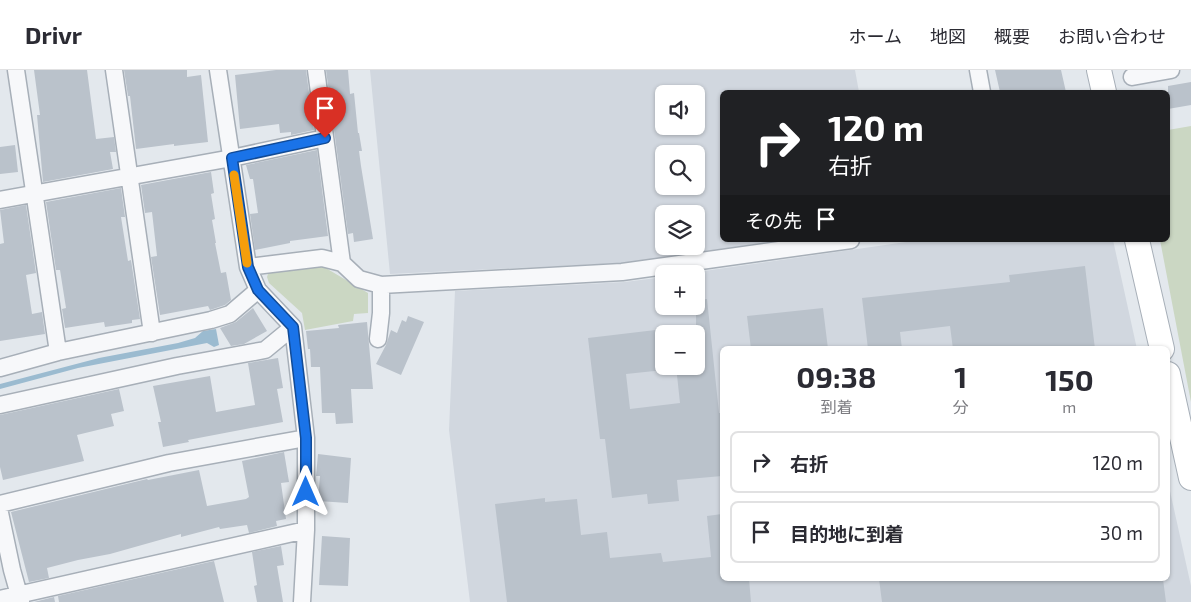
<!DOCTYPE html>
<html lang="ja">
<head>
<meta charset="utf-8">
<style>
  body { margin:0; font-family:"Exo 2","Noto Sans JP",sans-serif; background:#f7f7f7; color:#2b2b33; height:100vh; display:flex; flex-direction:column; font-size:19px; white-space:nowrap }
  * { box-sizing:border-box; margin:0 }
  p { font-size:16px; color:#7c7c81 }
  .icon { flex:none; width:28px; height:28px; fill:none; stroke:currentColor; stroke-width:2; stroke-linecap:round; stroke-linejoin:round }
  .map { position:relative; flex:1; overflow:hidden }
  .panel { position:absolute; left:720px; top:276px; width:450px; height:235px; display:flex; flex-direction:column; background:#fff; border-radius:8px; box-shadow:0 1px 4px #0004 }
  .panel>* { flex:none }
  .banner { position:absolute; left:720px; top:20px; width:450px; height:152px; border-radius:8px; box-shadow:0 1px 4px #0004; background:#202124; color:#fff; overflow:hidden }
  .buttons { position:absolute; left:655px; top:15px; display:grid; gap:10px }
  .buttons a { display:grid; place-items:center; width:50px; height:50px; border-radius:8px; background:#fff; box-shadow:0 1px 4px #0004; font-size:25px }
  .pin { position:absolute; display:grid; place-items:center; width:42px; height:42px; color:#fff; margin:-51px -21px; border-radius:50% 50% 50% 0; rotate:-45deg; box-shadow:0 0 5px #0007 }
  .pin .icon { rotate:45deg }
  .me { position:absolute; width:55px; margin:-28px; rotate:0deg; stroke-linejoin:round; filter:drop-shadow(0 0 4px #0008) }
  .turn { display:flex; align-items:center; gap:18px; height:105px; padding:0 25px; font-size:22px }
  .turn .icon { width:65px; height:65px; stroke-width:2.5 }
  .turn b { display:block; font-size:35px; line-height:42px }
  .then { display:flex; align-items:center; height:48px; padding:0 25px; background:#0003; gap:10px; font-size:19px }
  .eta { display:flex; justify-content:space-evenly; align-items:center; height:85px; text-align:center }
  .eta b { font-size:30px; font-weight:700; line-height:35px }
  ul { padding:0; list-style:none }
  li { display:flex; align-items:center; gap:15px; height:62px; margin:0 10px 8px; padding:0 15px; border:2px solid #e1e1e2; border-radius:8px }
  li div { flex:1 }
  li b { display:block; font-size:19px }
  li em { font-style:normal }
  header { display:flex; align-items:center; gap:30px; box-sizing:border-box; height:70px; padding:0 25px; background:#fff; border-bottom:1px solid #e1e1e2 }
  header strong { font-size:24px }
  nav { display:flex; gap:28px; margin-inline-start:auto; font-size:18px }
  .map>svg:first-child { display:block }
  .built { fill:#d1d7df; fill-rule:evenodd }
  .green { fill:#cbd7c3 }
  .water { fill:#9bbbd0 }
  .building { fill:#bac2cb }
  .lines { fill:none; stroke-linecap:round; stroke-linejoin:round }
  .street-casing { stroke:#a7afb8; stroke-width:19 }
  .secondary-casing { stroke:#a7afb8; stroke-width:26 }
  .street { stroke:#f7f8fa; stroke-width:16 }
  .secondary { stroke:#fff; stroke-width:24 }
  .route-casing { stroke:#114b97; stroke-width:12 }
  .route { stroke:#1a73e8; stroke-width:9 }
  .slow { stroke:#f59e0b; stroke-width:9 }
</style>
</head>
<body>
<header>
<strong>Drivr</strong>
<nav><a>ホーム</a><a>地図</a><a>概要</a><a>お問い合わせ</a></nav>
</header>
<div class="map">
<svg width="1191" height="532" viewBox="0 0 1191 532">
  <rect width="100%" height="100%" fill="#e3e8ed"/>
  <path class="built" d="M370,0h485l4,22h-137v148h61l-161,23 -232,11zM664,24h32v32h-32zM664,84h32v32h-32zM664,144h32v32h-32z
    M920,170h193l24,109h-415v230h446v-97l23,104v16h-721l-21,-172 6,-139 170,-9 39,-5v29h32v-32h-13zM664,264h32v32h-32z"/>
  <path class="green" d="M1191,56v276l-31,-162h8v-110z
    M319,194l49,29v20l-14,1 -1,7 -48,9 -3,-17 -33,-30 -2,-6 2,-6z"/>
  <path class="water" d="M216,259l3,16 -5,2 -7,-4 -129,25 -78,21v-5l99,-26 79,-15 17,-5 8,-7z"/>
  <path class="building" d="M34,0h53l9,69 18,-2 2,15h-6l3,17 -70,13 -6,-67h3z
    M124,0h63v7l14,-2 7,67 -34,4v-2l-38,5 -6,-53h-2z
    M276,0h30l8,60 -23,5v-3l-11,1 -1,-9 -39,5 -5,-54z
    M326,0h22l2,24 4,-1 4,40h1l3,18h-3l2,15 12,73 -19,3 -1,-9 -5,1z
    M995,0h66l5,22h-66z
    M1191,12v23l-23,4v-23z
    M15,75l3,27 -18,2v-27z
    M317,80l11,86 -38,5v2l-35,7 -5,-36 8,-1 -5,-34h-3l-4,-14z
    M211,102l3,21 -3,1 4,25 -3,1 4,23h-1l6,30 5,-1 5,28 -6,5 -15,5 -2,-4 -48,9 -9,-58 6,-1 -5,-44 -7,1 -4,-28z
    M121,118l4,29h-4l7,44 3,-1 9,59 -8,1v3l-27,4 -1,-5 -39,6 -3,-19 4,-1 -6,-38h-4l-10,-68z
    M26,135l10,68 -10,2 6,39 10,-2 3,22 -45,7v-97l4,-1 -4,-33z
    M1085,196l10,83h-142l-3,-23 -50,6 2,17h-34l-6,-51 148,-16 -1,-7z
    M707,229l12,114h3v63l-45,4 2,21 -31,3 -1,-10 -35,4 -7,-59h-5l-12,-101 76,-9v41l-38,4 4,35 50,-6 -4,-37h20v-66z
    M253,238l14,23 -23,13 -13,2 -11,-18 16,-6z
    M823,238l5,41h-77l-4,-33z
    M408,246l16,6 -23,53 -25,-11 10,-19 5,-15 6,3 5,-13 4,2z
    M367,252l6,67h-22l2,34 -17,1 -1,-11h-13l-2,-46h-9l-1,-18h-2l-2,-18 33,-3 -1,-3z
    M278,288l5,30 -6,1 6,33 -95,18 1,2 -26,5 -5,-25h3l-8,-36 57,-10 6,36 39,-7 -7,-42z
    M119,319l5,22 -13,3 3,12 -37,9 7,26 -81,19 -3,-13v-52z
    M284,382l5,30 -8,1 5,36 -10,2 1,5 -28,7 -2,-8 -27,4 -1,-2 -38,10v-3l-71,20 -32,6 -31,8 2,10 -20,4 -18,-70 136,-33 1,1 51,-10 8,36 39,-7 3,-2 -7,-36z
    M318,384l33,4 -3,45 -30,-2 2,-25h-4z
    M545,428v4l32,-3 4,36 26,-3 3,26 51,-5 2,9 48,-5 -4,-41 15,-2v65h27l2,23h-244l-12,-98z
    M322,466l28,2 -2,48 -29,-1z
    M281,476l3,19 -7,1 6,36h-26l-3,-16 3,-1 -5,-33z
    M214,491l10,41h-165l-1,-6z
    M879,509h284l3,23h-284z
    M54,527l1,5h-21z"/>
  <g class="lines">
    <g class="street-casing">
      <path id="street" d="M16,0l42,282
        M114,0l38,263
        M218,0l30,197 10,23 35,37 13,111v92l-4,72
        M316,0l26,193
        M978,0l4,22
        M1132,7l39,-7
        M0,130l232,-42 93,-20
        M248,197l74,-9 20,5 17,16 22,6 241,-13 229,-32
        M378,269l3,-26v-28
        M0,298l58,-16 153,-32 19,-6 28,-24
        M0,335l177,-39 88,-16 28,-23
        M0,434l169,-41 137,-25
        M0,443l12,57 9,32
        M0,529l306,-69"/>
    </g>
    <g class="secondary-casing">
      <path id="secondary" d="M1099,0l5,22
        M1137,170l25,109
        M1168,304l23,104"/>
    </g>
    <use href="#street" class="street"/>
    <use href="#secondary" class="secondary"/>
  </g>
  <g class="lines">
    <g class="route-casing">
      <path id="route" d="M306,422v-54l-13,-111 -35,-37 -10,-23 -16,-109 93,-20"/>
    </g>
    <use href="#route" class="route"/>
    <path class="slow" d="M234,105l13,88"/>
  </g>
</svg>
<div class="buttons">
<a><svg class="icon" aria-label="sound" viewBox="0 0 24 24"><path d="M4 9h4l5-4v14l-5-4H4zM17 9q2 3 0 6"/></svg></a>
<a><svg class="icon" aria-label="search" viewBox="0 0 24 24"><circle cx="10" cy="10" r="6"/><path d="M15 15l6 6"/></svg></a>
<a><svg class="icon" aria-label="layers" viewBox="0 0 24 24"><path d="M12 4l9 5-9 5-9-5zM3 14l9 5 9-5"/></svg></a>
<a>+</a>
<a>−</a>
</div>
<div class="pin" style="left:325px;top:68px;background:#d93025"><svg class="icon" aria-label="arrive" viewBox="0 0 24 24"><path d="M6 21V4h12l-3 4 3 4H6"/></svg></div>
<svg class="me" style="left:306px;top:422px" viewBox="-20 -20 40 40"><path d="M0-17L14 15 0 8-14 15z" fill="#1a73e8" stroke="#fff" stroke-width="4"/></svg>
<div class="banner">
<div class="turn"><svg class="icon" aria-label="right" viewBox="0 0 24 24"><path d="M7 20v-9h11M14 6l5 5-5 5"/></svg><div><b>120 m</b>右折</div></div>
<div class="then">その先<svg class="icon" aria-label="arrive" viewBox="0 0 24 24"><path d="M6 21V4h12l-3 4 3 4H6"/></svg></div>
</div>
<section class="panel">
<div class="eta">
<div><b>09:38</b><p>到着</p></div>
<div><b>1</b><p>分</p></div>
<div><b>150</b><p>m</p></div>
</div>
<ul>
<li><svg class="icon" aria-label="right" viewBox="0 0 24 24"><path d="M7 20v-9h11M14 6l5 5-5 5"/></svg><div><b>右折</b></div><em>120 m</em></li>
<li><svg class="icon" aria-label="arrive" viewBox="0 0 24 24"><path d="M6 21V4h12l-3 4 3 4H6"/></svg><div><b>目的地に到着</b></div><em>30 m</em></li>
</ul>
</section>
</div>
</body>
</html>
